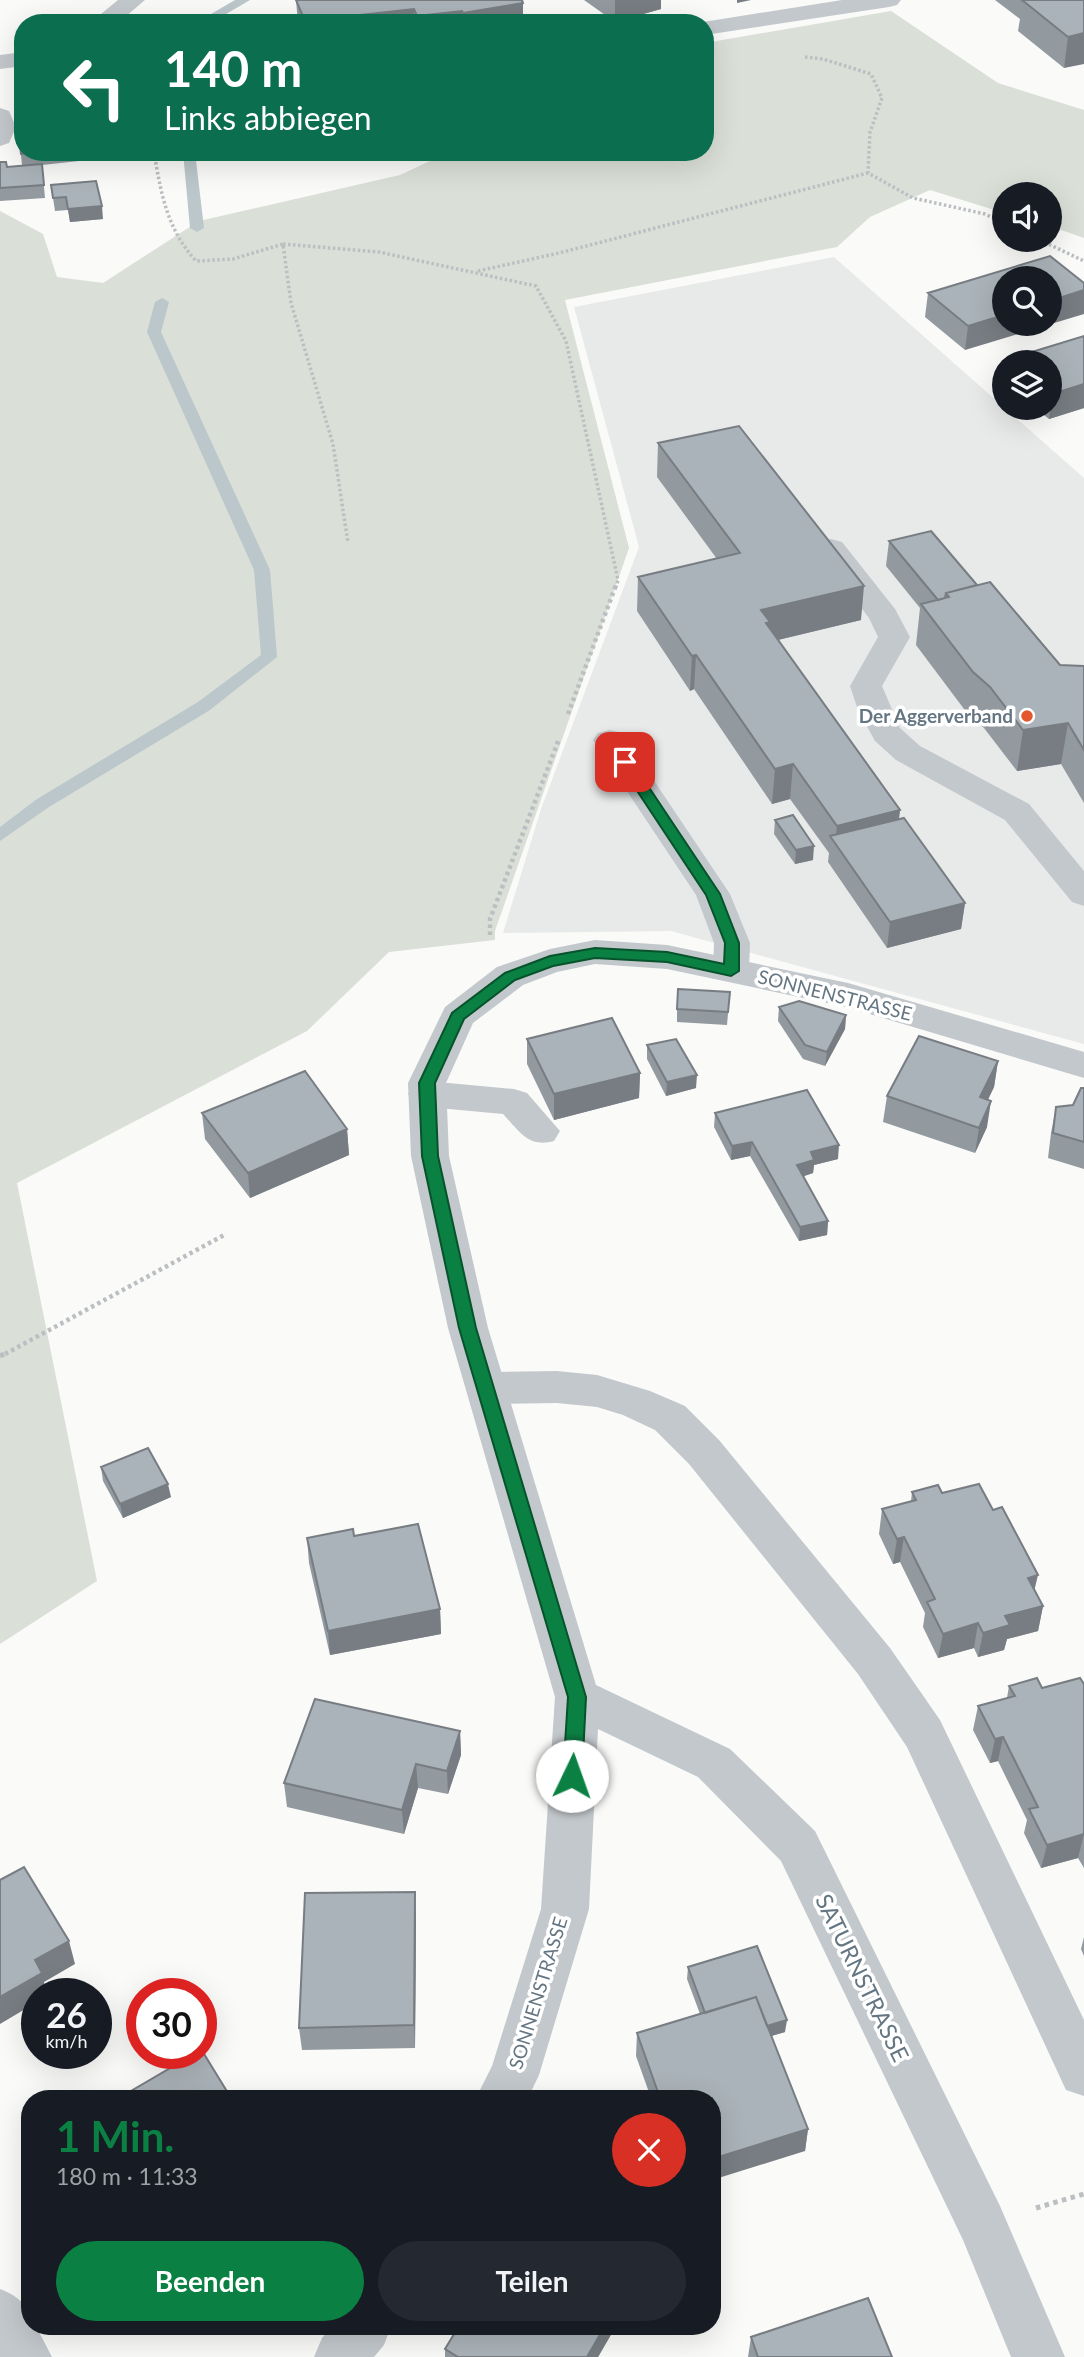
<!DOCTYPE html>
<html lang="de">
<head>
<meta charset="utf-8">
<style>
  body { margin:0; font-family:Lato,sans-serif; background:#242831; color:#f1f3f6; height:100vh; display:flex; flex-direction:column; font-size:26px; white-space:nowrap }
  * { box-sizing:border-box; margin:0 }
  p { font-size:23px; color:#9ea1a6 }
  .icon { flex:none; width:38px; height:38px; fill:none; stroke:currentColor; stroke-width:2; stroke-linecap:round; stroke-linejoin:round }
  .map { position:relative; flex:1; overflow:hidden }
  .side { position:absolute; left:21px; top:2090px; width:700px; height:245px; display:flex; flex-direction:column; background:#171b24; border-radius:28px; box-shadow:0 7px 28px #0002 }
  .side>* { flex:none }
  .banner { position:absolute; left:14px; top:14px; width:700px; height:147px; border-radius:28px; box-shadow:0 7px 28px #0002; background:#0b6e4f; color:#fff; overflow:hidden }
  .buttons { position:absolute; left:992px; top:182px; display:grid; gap:14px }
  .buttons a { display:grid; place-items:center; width:70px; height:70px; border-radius:50%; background:#171b24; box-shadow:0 7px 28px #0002; font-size:35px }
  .speed { position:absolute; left:21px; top:1978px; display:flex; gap:14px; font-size:35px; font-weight:700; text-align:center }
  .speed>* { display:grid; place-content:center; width:91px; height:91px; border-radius:50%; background:#171b24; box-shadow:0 7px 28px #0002; line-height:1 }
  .speed small { font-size:18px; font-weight:400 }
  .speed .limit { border:10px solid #d22; background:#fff; color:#111 }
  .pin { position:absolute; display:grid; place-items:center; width:60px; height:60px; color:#fff; margin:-30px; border-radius:14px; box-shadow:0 4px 10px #0006 }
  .me { position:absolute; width:77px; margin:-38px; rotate:3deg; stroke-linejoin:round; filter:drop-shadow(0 0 5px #0008) }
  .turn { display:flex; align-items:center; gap:24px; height:147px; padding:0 35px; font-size:32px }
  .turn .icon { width:91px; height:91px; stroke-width:2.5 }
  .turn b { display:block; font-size:49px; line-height:60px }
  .round { display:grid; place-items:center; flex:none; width:74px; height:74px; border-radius:37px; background:#242831 }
  .head { display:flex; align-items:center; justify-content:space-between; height:119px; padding:0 35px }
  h1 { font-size:42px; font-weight:700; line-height:52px; color:#0b8043 }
  .cta { display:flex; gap:14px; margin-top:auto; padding:14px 35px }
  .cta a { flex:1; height:80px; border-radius:42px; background:#0b8043; color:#fff; font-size:28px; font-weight:700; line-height:80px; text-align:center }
  .cta a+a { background:#242831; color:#f1f3f6 }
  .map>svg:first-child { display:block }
  .built { fill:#e8e9e9 }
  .green { fill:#dadfd7 }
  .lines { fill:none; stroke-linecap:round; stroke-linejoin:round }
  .stream { fill:#bbc7cb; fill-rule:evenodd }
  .path-far2 { stroke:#bbbfc2; stroke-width:3.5; stroke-dasharray:2.5 2.5; stroke-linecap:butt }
  .path-far1 { stroke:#bbbfc2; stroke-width:4.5; stroke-dasharray:3.5 3.5; stroke-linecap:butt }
  .path { stroke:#bbbfc2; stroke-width:5; stroke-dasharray:4.5 4.5; stroke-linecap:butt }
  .lane { fill:#c3c8cc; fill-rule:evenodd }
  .street { fill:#c3c8cc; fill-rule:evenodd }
  .wall { fill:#929a9f }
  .shaded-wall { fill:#777d82 }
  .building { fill:#aab3b9; stroke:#777d82; stroke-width:2 }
  .route { fill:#0b8043; stroke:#07532c; stroke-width:2 }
  .poi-dot { fill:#e4572e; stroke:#fff; stroke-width:2.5 }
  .labels { text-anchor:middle; stroke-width:7; stroke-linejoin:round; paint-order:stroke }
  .poi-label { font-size:19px; font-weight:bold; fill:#657683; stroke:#fff; text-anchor:end }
  .street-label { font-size:19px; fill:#657683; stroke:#fff }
  .near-street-label { font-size:23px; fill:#657683; stroke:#fff }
</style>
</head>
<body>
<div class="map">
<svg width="1084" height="2357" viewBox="0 0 1084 2357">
  <rect width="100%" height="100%" fill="#fafaf8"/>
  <path class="built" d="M834,257l250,221v566l-413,-113 -168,2 38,-124 98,-262 -65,-240z"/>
  <path class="green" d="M891,11l107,72 86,27v128l-34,-12v-32h-46v19l-74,-23 -60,27 -33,30 -272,53 64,248 -134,383v9l-106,12 -82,79 -290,152 80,398 -97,63v-1433l43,23 14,43 46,6 96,-62 201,-46 49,-23h256v-109z"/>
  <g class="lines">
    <path class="stream" d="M235,0h15l-29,17 -10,-3z
      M183,152h12l9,76 -7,4 -7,-4z
      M162,298l7,4 -8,30 109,238 7,87 -67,53 -161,97 -49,34v-14l37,-28 161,-97 63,-47 -7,-85 -107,-238 8,-30z"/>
    <path class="path-far2" d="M805,57l18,2 48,15 11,24 -12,34 -2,41 45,25 72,16 19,9
      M154,152c7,42 13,77 42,109l37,-2 50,-15 8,59 42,141 15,99
      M1040,240l44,21
      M283,244l96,8 157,34 30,55 52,239 -2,7
      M478,271l81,-18 309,-80"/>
    <path class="path-far1" d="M568,714l48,-129
      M490,935v-16l69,-180
      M5,1354l221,-120"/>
    <path class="path" d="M0,1356l8,-4
      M1036,2208l48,-14"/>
    <path class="lane" d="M0,108l9,3 7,16 -7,16 -9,3z
      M831,539l11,3 53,67 15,28 -28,49 18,42 20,18 109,58 55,67v35l-12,-4 -67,-82 -109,-60 -21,-19 -17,-31 -8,-24 28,-49 -9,-19 -53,-70 4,-6z
      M610,730l12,3 108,161 20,49 -1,27 -5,9 -13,3 -13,-3 -5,-9 1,-27 -18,-48 -103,-155 5,-7z
      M427,1081l87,8 13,4 33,38 -6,10c-25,7 -34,-9 -51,-27l-76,-7 -13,-4 -6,-9 6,-9z
      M557,1371l40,4 53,16 35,15 34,34 171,208 50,72 144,300v76l-18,-6 -159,-343 -49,-73 -169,-210 -34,-34 -32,-15 -26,-8 -40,-4 -70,1 -15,-5 -6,-11 6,-11 15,-5z
      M0,2289c18,7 30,16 30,37h6l16,31h-52z"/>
    <path class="street" d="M118,0h27l-27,23h-28z
      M842,0h59l-4,5 -8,2 -184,28v-12h-8z
      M23,52v14l-23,3v-14z
      M595,940l72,5 181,38 236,69v26l-238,-71 -179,-38 -72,-5 -38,8 -34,13 -50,38 -27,60 3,73 39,172 108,357 134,64 85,82 185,375 65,151h-54l-48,-117 -182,-379 -83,-84 -100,-48 -9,180 -50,166 -11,23h-52l16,-32 49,-157 14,-212 -107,-369 -37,-172 -3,-73 37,-76 52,-40 53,-18z
      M332,2326h59l-7,19 -10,12h-60l8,-19z"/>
  </g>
  <path class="wall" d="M296,0h226l1,23h-225z
    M584,0h77v9l-46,13z
    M995,0h89l-20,68 -46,-37 2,-12z
    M18,127l5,25h55l1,9 -37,4 3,33 -45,3v-39l7,5 15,-2z
    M51,185l52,34 -33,3 -2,-12 -13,1z
    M1050,256l-85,94 -40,-33 3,-24z
    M1084,336v72l-35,11 -14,-11h15v-46h-41v-3z
    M658,443l203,177 -83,20 122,170 -1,9 66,84 -4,26 -74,19 -59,-86 1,-9 -39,-54 -18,5 -78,-115 -4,2 -53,-80 1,-34 79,-18 -60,-82z
    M889,541l88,44 83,80 24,1v137l-23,-39 -44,7 -33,-43 -17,-15 -51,-68 4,-37 -34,-42z
    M775,820l38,40 -18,4 -21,-30z
    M730,992l-3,33 -50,-3v-13z
    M779,1007l67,8 -1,14 -20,37 -22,-7 -25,-38z
    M527,1039l113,34 -1,25 -85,22 -27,-56z
    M647,1045l49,43 -30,8 -19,-37z
    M998,1061l-4,26 -6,13 -1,27 -12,26 -92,-31 4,-26z
    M1084,1088v81l-36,-11 3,-25 5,-26 17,-2z
    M202,1113l145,16 2,26 -99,43 -45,-59z
    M715,1113l123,46 -24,6 -1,8 -10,3 25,45 -1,14 -28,6 -49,-85 -19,4 -17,-33z
    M101,1467l70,30 -48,21 -20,-37z
    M912,1492l30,1 93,97 8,16 -5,25 -31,8 -3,11 -26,7 -4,-9 -36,10 -15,-31 2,-14 -25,-51 -7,2 -14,-30 3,-25 29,-8z
    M354,1536l86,73 1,25 -111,21 -21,-92 -2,-25z
    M1084,1684v184l-6,-10 -37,10 -17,-35 3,-13 -29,-59 -8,2 -17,-33 5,-24 29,-8 2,-12 33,2z
    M460,1731l1,24 -13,39 -30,-6 -14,46 -117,-27 -3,-24z
    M416,1915l-1,133 -113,2 -3,-22z
    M1084,1937v19l-3,-7z
    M688,1967l97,65 -14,4 37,93 -3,22 -93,-53h-61l-15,-42 1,-23 63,-19 -13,-35z
    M459,2326h157l-18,31h-153v-8z
    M751,2337l141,20h-144z"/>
  <path class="shaded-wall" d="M615,0h46v9l-46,13z
    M737,0h14l-14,3z
    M523,3v20h-60v-10z
    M414,9v14h-109v-2z
    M462,11v12h-45v-7z
    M1084,33v31l-20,4 4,-31z
    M102,206l1,13 -33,3 -2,-13z
    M1084,290v24l-119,36 3,-24 36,-11v9h46v-23z
    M1084,384v24l-35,11 3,-25z
    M864,586l-3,34 -92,22 -8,-32z
    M696,655l-2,34 -4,2 2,-35z
    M1068,723l-7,41 -44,7 6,-41z
    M793,764l-3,35 -18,5 3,-35z
    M900,810l-5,35 -60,-1 2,-18z
    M814,846l-1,14 -18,4 1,-14z
    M965,903l-4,26 -74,19 3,-26z
    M846,1015l-1,14 -20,37 2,-14z
    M998,1061l-4,26 -18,36 4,-26z
    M640,1073l-1,25 -85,22v-26z
    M697,1075l-1,13 -30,8 1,-14z
    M991,1101l-4,26 -12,26 4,-25z
    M347,1129l2,26 -99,43 -2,-25z
    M752,1142l-2,14 -19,4 1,-14z
    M839,1145l-1,14 -24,6 -1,8 -17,6 1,-14 14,-13z
    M828,1221l-1,14 -28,6 1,-14z
    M168,1484l3,13 -48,21 -3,-14z
    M904,1537l-4,25 -7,2 4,-25z
    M1038,1575l-6,25 -4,-22z
    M1043,1606l-5,25 -31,8 -3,11 -26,7 5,-24 22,-17z
    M440,1609l1,25 -111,21 -2,-24z
    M978,1623l-4,25 -36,10 5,-24z
    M460,1731l1,24 -13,39 -1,-23z
    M1003,1737l-5,24 -8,2 5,-24z
    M416,1764l2,24 -14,46 -2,-24z
    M1084,1834l-6,24 -37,10 6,-23z
    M415,1892l1,23 -1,133 -1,-23z
    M69,1941l6,23 -31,18 3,11h-10v9l-37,22v-27l35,-37z
    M787,2020l-2,12 -24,7 2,-12z
    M808,2129l-3,22 -93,29v-21z
    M605,2326h11l-18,31h-11z"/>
  <path class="building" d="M296,0h226l1,3 -60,10 -1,-2 -45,5 -3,-7 -109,12z
    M1022,0h62v33l-16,4z
    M18,127h5v25h14l-16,2z
    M0,162h6l1,5 35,-3 2,21 -44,3z
    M96,181l6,25 -34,3 -2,-12 -13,1 -2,-13z
    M1050,256l34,27v7l-34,11v-23h-46v37l-36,11 -40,-33z
    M1084,336v48l-32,10 -2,-2v-30h-37l-4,-3z
    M739,426l125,160 -103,24 9,12 -4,1 134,187 -63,16 -44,-62 -18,5 -79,-114 -4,1 -54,-79 102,-24 -82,-110z
    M931,531l46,54 -31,8 -1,5 -7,2 -49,-59z
    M990,582l70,83 24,1v84l-16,-27 -45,7 -33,-43 -17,-15 -52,-68 28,-7 -3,-4z
    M793,815l21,31 -18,4 -21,-30z
    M904,818l61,85 -75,19 -60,-86z
    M678,989l52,3 -2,20 -51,-3z
    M799,1001l47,14 -19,37 -22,-7 -26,-38z
    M612,1018l28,55 -86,21 -27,-55z
    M919,1036l79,25 -18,36 11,4 -12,27 -92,-32z
    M676,1039l21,36 -30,7 -20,-37z
    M305,1071l42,58 -99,44 -46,-60z
    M1081,1088h3v54l-31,-9 3,-26 17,-2z
    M807,1090l32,55 -28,7 3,8 -17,5 31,56 -28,6 -48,-85 -20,4 -17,-33z
    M148,1448l20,36 -48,20 -19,-37z
    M979,1484l14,26 9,-3 36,68 -10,3 15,28 -38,10 5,9 -27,8 -5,-10 -35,11 -16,-32 8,-3 -31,-62 -7,2 -15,-30 34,-9 -4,-8 26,-7 4,8z
    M418,1524l22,85 -112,22 -21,-93 46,-9 1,7z
    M1037,1678l5,10 38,-10 4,6v150l-37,11 -18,-36 9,-2 -35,-70 -8,2 -17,-33 37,-10 -6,-10z
    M315,1699l145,32 -13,40 -31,-7 -14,46 -118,-27z
    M24,1867l45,74 -34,19 7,13 -42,24v-117z
    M415,1892l-1,133 -115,3 6,-135z
    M757,1946l30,74 -20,6 -11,-29 -51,16 -17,-46z
    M756,1997l52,132 -96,30v-61h-52l-23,-65z
    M201,2049l27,44 21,4 1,1h-131l77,-45h5z
    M868,2298l24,59h-134l-7,-20z
    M459,2326h146l-18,31h-129l-13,-8z"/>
  <path class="route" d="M625,758l5,1 90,135 19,49v28l-8,5 -64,-14 -72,-4 -42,8 -38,14 -51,39 -29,64 3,73 38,172 110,369 -4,79 -3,6 -7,3 -6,-3 -3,-6 5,-79 -109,-369 -37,-172 -3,-73 33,-70 53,-40 45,-17 45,-8 72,4 57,12 1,-21 -19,-48 -88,-133z"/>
  <circle class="poi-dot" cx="1027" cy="716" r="7"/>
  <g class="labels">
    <g class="poi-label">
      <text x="1013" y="723">Der Aggerverband</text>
    </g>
    <g class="street-label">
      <text transform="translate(835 995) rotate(14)" y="7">SONNENSTRASSE</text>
      <text transform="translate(538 1993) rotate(-73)" y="7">SONNENSTRASSE</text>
    </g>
    <g class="near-street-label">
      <text transform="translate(862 1978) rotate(64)" y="8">SATURNSTRASSE</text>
    </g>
  </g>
</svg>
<div class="buttons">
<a><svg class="icon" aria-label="sound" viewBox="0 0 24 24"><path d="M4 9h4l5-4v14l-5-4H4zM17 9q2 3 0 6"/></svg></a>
<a><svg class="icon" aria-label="search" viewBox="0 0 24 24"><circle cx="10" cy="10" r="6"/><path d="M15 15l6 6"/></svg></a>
<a><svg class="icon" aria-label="layers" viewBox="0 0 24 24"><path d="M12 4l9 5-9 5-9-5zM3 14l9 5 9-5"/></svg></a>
</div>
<div class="speed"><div>26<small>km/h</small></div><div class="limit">30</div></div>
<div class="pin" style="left:625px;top:762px;background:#d93025"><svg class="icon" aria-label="arrive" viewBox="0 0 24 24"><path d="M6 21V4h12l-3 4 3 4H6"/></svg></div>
<svg class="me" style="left:572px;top:1776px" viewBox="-20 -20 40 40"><circle r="19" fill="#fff"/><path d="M0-13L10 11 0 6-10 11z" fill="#0b8043"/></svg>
<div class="banner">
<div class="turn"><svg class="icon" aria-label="left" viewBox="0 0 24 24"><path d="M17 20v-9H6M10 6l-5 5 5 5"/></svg><div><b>140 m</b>Links abbiegen</div></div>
</div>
<section class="side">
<div class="head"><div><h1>1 Min.</h1><p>180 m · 11:33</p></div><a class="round" style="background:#d93025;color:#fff"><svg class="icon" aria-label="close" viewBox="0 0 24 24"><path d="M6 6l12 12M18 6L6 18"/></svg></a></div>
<div class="cta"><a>Beenden</a><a>Teilen</a></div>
</section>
</div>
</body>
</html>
